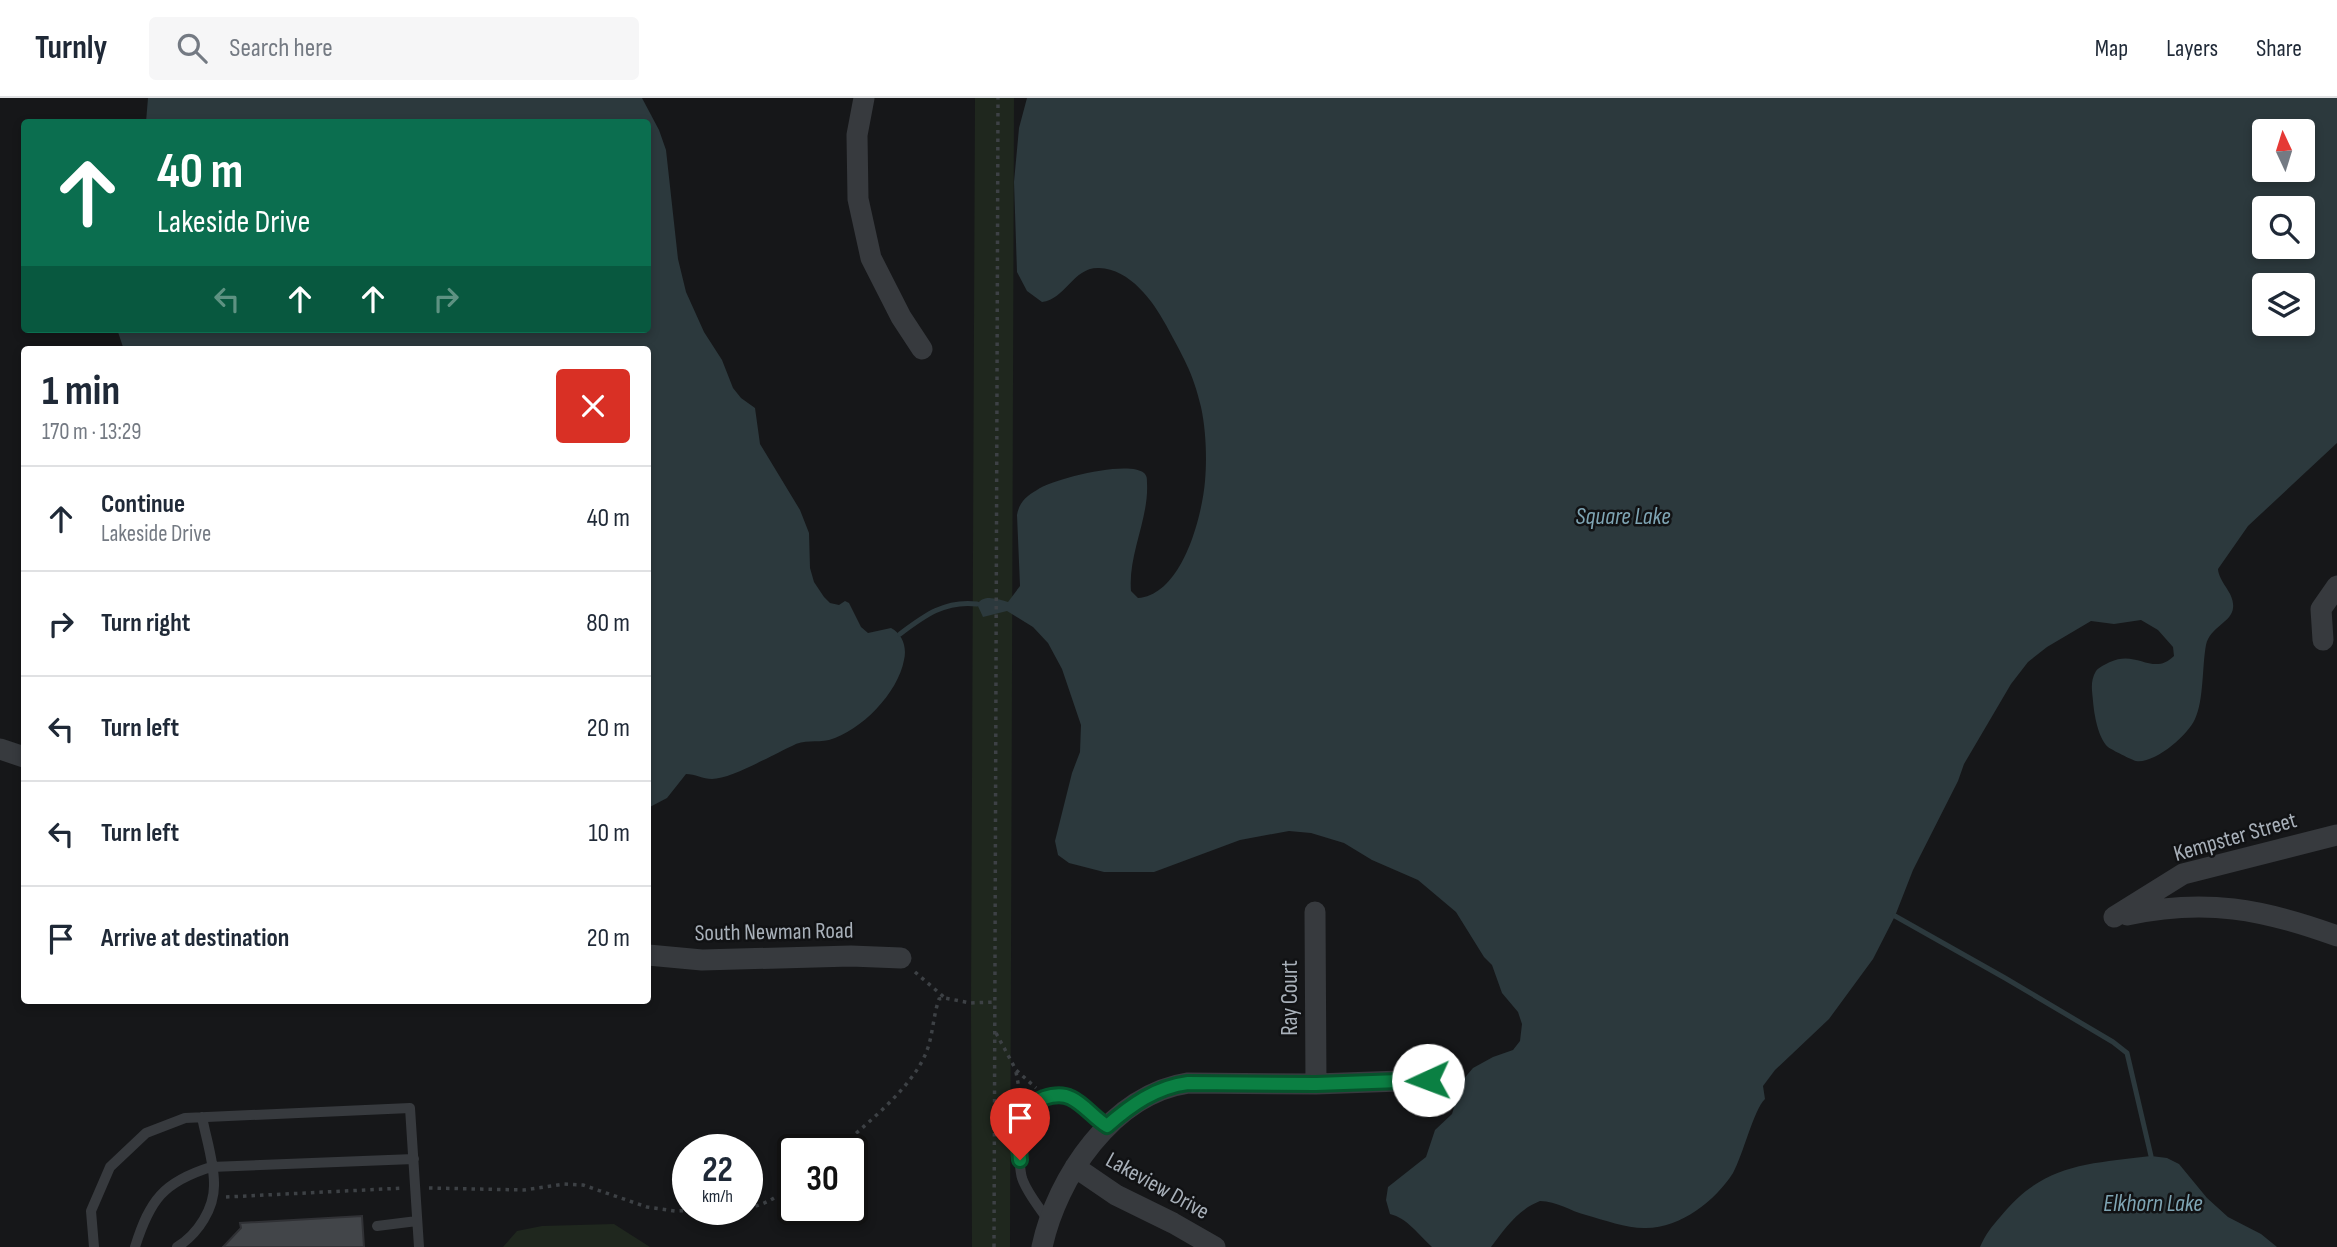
<!DOCTYPE html>
<html lang="en">
<head>
<meta charset="utf-8">
<style>
  body { margin:0; font-family:"Sofia Sans Condensed",sans-serif; background:#f6f6f7; color:#1f2937; height:100vh; display:flex; flex-direction:column; font-size:26px; white-space:nowrap }
  * { box-sizing:border-box; margin:0 }
  p { font-size:23px; color:#747a83 }
  .icon { flex:none; width:38px; height:38px; fill:none; stroke:currentColor; stroke-width:2; stroke-linecap:round; stroke-linejoin:round }
  .map { position:relative; flex:1; overflow:hidden }
  .drawer { position:absolute; left:21px; top:248px; width:630px; height:658px; display:flex; flex-direction:column; background:#fff; border-radius:7px; box-shadow:0 4px 10px #0003 }
  .drawer>* { flex:none }
  .top-card { position:absolute; left:21px; top:21px; width:630px; height:214px; border-radius:7px; box-shadow:0 4px 10px #0003; background:#0b6e4f; color:#fff; overflow:hidden }
  .needle { width:46px; rotate:356deg }
  .buttons { position:absolute; left:2252px; top:21px; display:grid; gap:14px }
  .buttons a { display:grid; place-items:center; width:63px; height:63px; border-radius:7px; background:#fff; box-shadow:0 4px 10px #0003; font-size:35px }
  .speed { position:absolute; left:672px; top:1036px; display:flex; gap:14px; font-size:35px; font-weight:700; text-align:center }
  .speed>* { display:grid; place-content:center; width:91px; height:91px; border-radius:50%; background:#fff; box-shadow:0 4px 10px #0003; line-height:1 }
  .speed small { font-size:18px; font-weight:400 }
  .speed .limit { border:4px solid #111; border-radius:10px; background:#fff; color:#111 }
  .pin { position:absolute; display:grid; place-items:center; width:60px; height:60px; color:#fff; margin:-72px -30px; border-radius:50% 50% 50% 0; rotate:-45deg; box-shadow:0 0 7px #0007 }
  .pin .icon { rotate:45deg }
  .me { position:absolute; width:77px; margin:-38px; rotate:268deg; stroke-linejoin:round; filter:drop-shadow(0 0 5px #0008) }
  .turn { display:flex; align-items:center; gap:24px; height:147px; padding:0 21px; font-size:32px }
  .turn .icon { width:91px; height:91px; stroke-width:2.5 }
  .turn b { display:block; font-size:49px; line-height:60px }
  .lanes { display:flex; align-items:center; height:66px; padding:0 21px; background:#0003; justify-content:center; gap:35px; direction:ltr }
  .lanes .off { opacity:.35 }
  .round { display:grid; place-items:center; flex:none; width:74px; height:74px; border-radius:7px; background:#f6f6f7 }
  .headline { display:flex; align-items:center; justify-content:space-between; height:119px; padding:0 21px }
  h1 { font-size:42px; font-weight:700; line-height:52px }
  ul { padding:0; list-style:none }
  li { display:flex; align-items:center; gap:21px; height:105px; padding:0 21px; border-top:2px solid #e0e1e3 }
  li div { flex:1 }
  li b { display:block; font-size:26px }
  li em { font-style:normal }
  header { display:flex; align-items:center; gap:42px; box-sizing:border-box; height:98px; padding:0 35px; background:#fff; border-bottom:2px solid #e0e1e3 }
  header strong { font-size:33px }
  nav { display:flex; gap:38px; margin-inline-start:auto; font-size:24px }
  .search { width:490px; height:63px; background:#f6f6f7; display:flex; align-items:center; gap:18px; box-sizing:border-box; padding:0 24px; border-radius:7px; color:#747a83; font-size:26px }
  .map>svg:first-child { display:block }
  .green { fill:#1f271e }
  .water { fill:#2c393d; fill-rule:evenodd }
  .lines { fill:none; stroke-linecap:round; stroke-linejoin:round }
  .stream { stroke:#2c393d; stroke-width:5 }
  .building { fill:#424549; stroke:#303135; stroke-width:2 }
  .path { stroke:#3d4145; stroke-width:3.5; stroke-dasharray:3.5 5; stroke-linecap:butt }
  .lane { stroke:#373a3e; stroke-width:10 }
  .street { stroke:#373a3e; stroke-width:21 }
  .route-casing { stroke:#07532c; stroke-width:18 }
  .route { stroke:#0b8043; stroke-width:12 }
  .labels { text-anchor:middle; stroke-width:5; stroke-linejoin:round; paint-order:stroke }
  .street-label { font-size:23px; fill:#a8b0b9; stroke:#111214 }
  .water-label { font-size:24px; font-style:italic; fill:#7fa5b4; stroke:#111214 }
</style>
</head>
<body>
<header>
<strong>Turnly</strong>
<div class="search"><svg class="icon" aria-label="search" viewBox="0 0 24 24"><circle cx="10" cy="10" r="6"/><path d="M15 15l6 6"/></svg>Search here</div>
<nav><a>Map</a><a>Layers</a><a>Share</a></nav>
</header>
<div class="map">
<svg width="2337" height="1149" viewBox="0 0 2337 1149">
  <rect width="100%" height="100%" fill="#161719"/>
  <path class="green" d="M975,0h39l-4,1149h-38l-1,-240z
    M614,1126l36,23h-147l14,-16 25,-5z"/>
  <path class="water" d="M148,0h494l17,32 7,20 12,109 8,33 18,40 18,28 11,28 8,10 14,10 5,36 40,66 9,23 1,35 4,14 10,15 6,6 9,2 6,-4 4,2 12,24 7,6 23,-5c12,6 16,20 13,32 -6,33 -43,71 -75,80 -13,3 -25,-1 -37,6 -18,8 -61,33 -80,33 -9,0 -17,-5 -26,-5l-19,24 -19,10v-458h-524l-7,-21h531v-207h-502z
    M1027,0h1310v345l-89,83 -30,43c1,14 17,24 15,39 -1,14 -23,19 -27,37 -4,21 -2,55 -11,74 -7,16 -40,45 -59,42 -4,-1 -24,-11 -28,-14 -10,-9 -14,-33 -15,-46 -1,-11 -3,-20 3,-30 3,-4 10,-7 14,-9 27,-13 43,15 64,-6l-1,-9 -15,-17 -17,-10 -27,4 -23,-3 -44,26 -19,15 -17,22 -47,80 -6,17 -45,89 -18,46 -22,43 -44,60 -54,51 -12,16 2,13c-11,10 -22,56 -32,74 -18,28 -53,56 -89,55 -18,0 -40,-8 -58,-13 -16,-4 -29,-14 -46,-14 -23,9 -35,28 -49,46h-59c-14,-13 -25,-29 -42,-33l-4,-14 2,-13 38,-30 9,-27 17,-16 10,-33 11,-13 20,-11 20,-7 7,-9 2,-17 -4,-12 -16,-19 -10,-28 -8,-8 -28,-45 -38,-32 -46,-20 -28,-17 -33,-10 -22,-2 -49,9 -86,32h-50l-35,-9 -11,-8 -3,-14 17,-68 8,-21 1,-27 -19,-56 -14,-26 -15,-16 -26,-16 -24,6 -6,-13c8,-10 19,-5 31,-2l12,-16 -3,-71c2,-12 9,-19 20,-25 16,-11 91,-30 107,-17 3,3 3,5 3,10 2,36 -19,71 -16,108l7,7c44,-3 64,-81 67,-117 2,-23 1,-51 -4,-74 -8,-35 -19,-52 -35,-82 -13,-24 -36,-56 -67,-57 -26,-1 -33,31 -57,34l-15,-11 -10,-19 -3,-90 5,-54zM2264,33h39v39h-39zM2264,110h39v39h-39zM2264,187h39v39h-39z
    M2151,1058l16,2 12,6 28,34 21,19 33,17 16,13h-297c5,-12 12,-21 21,-31 43,-53 87,-52 150,-60z"/>
  <g class="lines">
    <path class="stream" d="M900,536c24,-18 45,-34 77,-30
      M1895,818l110,62 108,64 14,11 24,103"/>
  </g>
  <path class="building" d="M362,1118l2,31h-141l18,-19 -1,-5z"/>
  <g class="lines">
    <path class="path" d="M915,874l30,26
      M996,935l20,37 20,18
      M1016,974l5,27
      M837,1052c29,-26 74,-61 89,-97 7,-17 7,-37 13,-54l6,-1 25,5 25,-1
      M429,1090l95,2 40,-6 19,1 64,22 28,4 68,-2
      M226,1099l178,-9
      M747,1110c19,-3 31,-12 46,-24
      M994,1149l4,-1149"/>
    <path class="lane" d="M1048,1122c-9,-13 -21,-27 -26,-42 -2,-7 -2,-15 -3,-22 -2,-24 -2,-45 22,-56 8,-4 18,-6 26,-4 14,4 27,22 40,30
      M377,1128l40,-5
      M94,1149l-3,-36 19,-44 36,-34 39,-15 225,-10 9,139
      M135,1149c15,-47 28,-65 76,-80l203,-8
      M177,1149c21,-13 38,-39 37,-64 0,-21 -8,-45 -12,-66"/>
    <path class="street" d="M864,0l-7,37 1,64 13,59 30,59 21,32
      M2323,542l-2,-31 16,-23
      M0,651l24,8
      M1315,814l1,172
      M2127,817c78,-17 136,-6 210,21
      M2114,819l69,-43 154,-39
      M648,857l54,5 149,-4 50,2
      M1075,1069l41,28 57,28 42,24
      M1042,1149c15,-70 71,-153 146,-164l128,1 112,-4"/>
  </g>
  <g class="lines">
    <g class="route-casing">
      <path id="route" d="M1020,1062c-3,-26 -4,-51 24,-62 9,-3 19,-4 27,0 13,6 23,20 36,28 24,-21 49,-39 81,-43l128,1 112,-4"/>
    </g>
    <use href="#route" class="route"/>
  </g>
  <g class="labels">
    <g class="street-label">
      <text transform="translate(2235 738) rotate(-16)" y="8">Kempster Street</text>
      <text transform="translate(774 833) rotate(-1)" y="8">South Newman Road</text>
      <text transform="translate(1289 900) rotate(-90)" y="8">Ray Court</text>
      <text transform="translate(1158 1087) rotate(29)" y="8">Lakeview Drive</text>
    </g>
    <g class="water-label">
      <text x="1623" y="426">Square Lake</text>
      <text x="2153" y="1113">Elkhorn Lake</text>
    </g>
  </g>
</svg>
<div class="buttons">
<a><svg class="needle" viewBox="-14 -14 28 28"><path d="M0-13l5 13h-10z" fill="#e53935"/><path d="M0 13l5-13h-10z" fill="#747a83"/></svg></a>
<a><svg class="icon" aria-label="search" viewBox="0 0 24 24"><circle cx="10" cy="10" r="6"/><path d="M15 15l6 6"/></svg></a>
<a><svg class="icon" aria-label="layers" viewBox="0 0 24 24"><path d="M12 4l9 5-9 5-9-5zM3 14l9 5 9-5"/></svg></a>
</div>
<div class="speed"><div>22<small>km/h</small></div><div class="limit">30</div></div>
<div class="pin" style="left:1020px;top:1062px;background:#d93025"><svg class="icon" aria-label="arrive" viewBox="0 0 24 24"><path d="M6 21V4h12l-3 4 3 4H6"/></svg></div>
<svg class="me" style="left:1428px;top:982px" viewBox="-20 -20 40 40"><circle r="19" fill="#fff"/><path d="M0-13L10 11 0 6-10 11z" fill="#0b8043"/></svg>
<div class="top-card">
<div class="turn"><svg class="icon" aria-label="ahead" viewBox="0 0 24 24"><path d="M12 20V5M6 11l6-6 6 6"/></svg><div><b>40 m</b>Lakeside Drive</div></div>
<div class="lanes"><svg class="icon off" aria-label="left" viewBox="0 0 24 24"><path d="M17 20v-9H6M10 6l-5 5 5 5"/></svg><svg class="icon" aria-label="ahead" viewBox="0 0 24 24"><path d="M12 20V5M6 11l6-6 6 6"/></svg><svg class="icon" aria-label="ahead" viewBox="0 0 24 24"><path d="M12 20V5M6 11l6-6 6 6"/></svg><svg class="icon off" aria-label="right" viewBox="0 0 24 24"><path d="M7 20v-9h11M14 6l5 5-5 5"/></svg></div>
</div>
<section class="drawer">
<div class="headline"><div><h1>1 min</h1><p>170 m · 13:29</p></div><a class="round" style="background:#d93025;color:#fff"><svg class="icon" aria-label="close" viewBox="0 0 24 24"><path d="M6 6l12 12M18 6L6 18"/></svg></a></div>
<ul>
<li><svg class="icon" aria-label="ahead" viewBox="0 0 24 24"><path d="M12 20V5M6 11l6-6 6 6"/></svg><div><b>Continue</b><p>Lakeside Drive</p></div><em>40 m</em></li>
<li><svg class="icon" aria-label="right" viewBox="0 0 24 24"><path d="M7 20v-9h11M14 6l5 5-5 5"/></svg><div><b>Turn right</b></div><em>80 m</em></li>
<li><svg class="icon" aria-label="left" viewBox="0 0 24 24"><path d="M17 20v-9H6M10 6l-5 5 5 5"/></svg><div><b>Turn left</b></div><em>20 m</em></li>
<li><svg class="icon" aria-label="left" viewBox="0 0 24 24"><path d="M17 20v-9H6M10 6l-5 5 5 5"/></svg><div><b>Turn left</b></div><em>10 m</em></li>
<li><svg class="icon" aria-label="arrive" viewBox="0 0 24 24"><path d="M6 21V4h12l-3 4 3 4H6"/></svg><div><b>Arrive at destination</b></div><em>20 m</em></li>
</ul>
</section>
</div>
</body>
</html>
